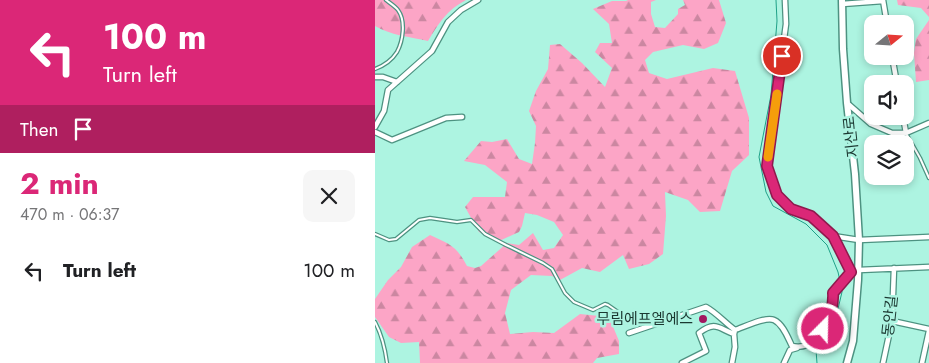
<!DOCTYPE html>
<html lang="en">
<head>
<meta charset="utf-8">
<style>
  body { margin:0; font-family:Jost,"Noto Sans KR",sans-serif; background:#f6f6f6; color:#202124; height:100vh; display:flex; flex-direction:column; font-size:19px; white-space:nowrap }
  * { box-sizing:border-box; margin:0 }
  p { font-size:16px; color:#757577 }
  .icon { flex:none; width:28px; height:28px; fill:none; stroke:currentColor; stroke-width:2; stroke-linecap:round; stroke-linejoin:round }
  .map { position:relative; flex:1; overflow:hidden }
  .panel { display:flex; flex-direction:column; background:#fff; width:375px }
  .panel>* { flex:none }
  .hud { background:#db2777; color:#fff; overflow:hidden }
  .needle { width:32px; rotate:72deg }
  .controls { position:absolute; left:489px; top:15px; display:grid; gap:10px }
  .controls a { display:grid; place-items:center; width:50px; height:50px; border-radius:10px; background:#fff; box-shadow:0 2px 8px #0003; font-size:25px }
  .pin { position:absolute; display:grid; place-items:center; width:42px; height:42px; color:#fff; margin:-21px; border:2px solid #fff; border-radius:50%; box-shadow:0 1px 5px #0007 }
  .me { position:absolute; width:55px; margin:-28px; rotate:23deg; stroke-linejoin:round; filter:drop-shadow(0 0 4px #0008) }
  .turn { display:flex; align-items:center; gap:18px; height:105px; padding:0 20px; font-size:22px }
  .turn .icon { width:65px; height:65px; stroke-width:2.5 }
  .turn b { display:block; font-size:35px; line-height:42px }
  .then { display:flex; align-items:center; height:48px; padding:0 20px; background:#0003; gap:10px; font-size:19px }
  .round { display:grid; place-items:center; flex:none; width:52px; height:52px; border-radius:10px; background:#f6f6f6 }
  .overview { display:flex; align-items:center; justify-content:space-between; height:85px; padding:0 20px }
  h1 { font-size:30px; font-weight:700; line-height:38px; color:#db2777 }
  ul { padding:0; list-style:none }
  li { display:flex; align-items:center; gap:15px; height:65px; padding:0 20px }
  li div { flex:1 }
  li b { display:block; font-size:19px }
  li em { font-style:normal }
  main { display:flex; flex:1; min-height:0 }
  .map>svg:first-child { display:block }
  .forest { fill:url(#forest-firs) }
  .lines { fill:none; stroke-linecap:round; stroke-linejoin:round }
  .stream { stroke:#1fa188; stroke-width:1 }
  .lane-casing { stroke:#4d9281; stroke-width:4.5 }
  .street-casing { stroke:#4d9281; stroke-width:7 }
  .secondary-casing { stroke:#4d9281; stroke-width:9 }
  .lane { stroke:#fff; stroke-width:2 }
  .street { stroke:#fff; stroke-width:4.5 }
  .secondary { stroke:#fff; stroke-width:6 }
  .route-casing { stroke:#8e194d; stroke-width:12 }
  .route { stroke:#db2777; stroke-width:9 }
  .slow { stroke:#f59e0b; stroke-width:9 }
  .poi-dot { fill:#a21760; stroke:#adf4e1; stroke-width:2 }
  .labels { text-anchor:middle; stroke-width:5; stroke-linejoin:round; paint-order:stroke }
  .street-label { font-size:15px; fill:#1b3831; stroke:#adf4e1 }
  .poi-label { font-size:15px; fill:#1b3831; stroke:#adf4e1; text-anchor:end }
</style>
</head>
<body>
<main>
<section class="panel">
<div class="hud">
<div class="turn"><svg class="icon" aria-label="left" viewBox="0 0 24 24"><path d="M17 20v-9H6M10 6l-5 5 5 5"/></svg><div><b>100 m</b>Turn left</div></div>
<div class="then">Then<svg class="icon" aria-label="arrive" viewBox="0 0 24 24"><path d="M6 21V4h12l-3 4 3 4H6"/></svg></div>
</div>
<div class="overview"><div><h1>2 min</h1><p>470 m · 06:37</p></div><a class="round"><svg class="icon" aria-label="close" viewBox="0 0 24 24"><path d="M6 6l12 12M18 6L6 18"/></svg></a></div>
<ul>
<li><svg class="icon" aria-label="left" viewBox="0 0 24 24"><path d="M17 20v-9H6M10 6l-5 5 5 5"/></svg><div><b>Turn left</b></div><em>100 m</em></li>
</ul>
</section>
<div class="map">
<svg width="554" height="363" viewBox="0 0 554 363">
  <defs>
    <pattern id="forest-firs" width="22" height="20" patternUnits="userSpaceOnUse" patternTransform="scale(1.25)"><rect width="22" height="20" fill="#fca5c6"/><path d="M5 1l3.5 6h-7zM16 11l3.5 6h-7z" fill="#cb87a1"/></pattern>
  </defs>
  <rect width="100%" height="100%" fill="#adf4e1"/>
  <path class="forest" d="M0,0h91c-19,10 -27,23 -38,41 -18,-4 -38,-6 -53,-15z
    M253,0h28l-5,2v12l4,13 10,1 13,-14v-5l7,-4 -2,-5h36l7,23 -8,20 -14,6 -21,-4 -30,7 -8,8 4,13 18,6 46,-11 22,3 14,47v37l-17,16 -12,40 -20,1 -12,-12 -23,-8 1,24 -3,38 -14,10 -20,5 -6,-14 -23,17 -18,-4 -22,12 -8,-4 -21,-1 -20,15 -6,23 5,21 23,-2 21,1 26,-19 29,3 10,24v13l-22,4 -4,5h-173l-1,-21 -18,1 -12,-6 -14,-20v-18l13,-19 13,-13 11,-20 18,-12c19,9 26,10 37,31l8,2 6,-2 26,-23 12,2 14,-12 10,17 11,-2 9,-13 -9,-13 -17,-7 -12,-2 -3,13 -3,6 -22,10 -18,-10 -14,-25 8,-10h32l2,-15 -22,-17 -21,-4 17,-20 11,1 15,-3 12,20 13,5 3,-21 1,-17 -7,-15 7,-20 12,-22 2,-24 10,-1 22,19 23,24 7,-19 -17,-16 5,-9h12l-3,-19 -16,-15 19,-8h14z
    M522,0h32v17l-8,-9 -23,-3z
    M554,20v60l-13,2 -2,-29 2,-14z"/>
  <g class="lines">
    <path class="stream" d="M401,0l1,21 -6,74 -12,62 7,35 7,14 33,18 21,21 11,27 2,9
      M442,363l-1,-13 21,-37 5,-21 -1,-7"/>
    <g class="lane-casing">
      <path id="lane" d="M0,69c8,-3 17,-9 22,-17 6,-11 9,-31 1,-42 -2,-3 -8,-7 -12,-10
        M532,135l13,23 9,20
        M0,234l14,6 7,-1 23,-19 11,-2 27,4 14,-2 14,14 21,11 37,18 9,6 13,24 9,9 19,8 12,-6 3,1 13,9
        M0,322c7,13 10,26 12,41"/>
    </g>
    <g class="street-casing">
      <path id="street" d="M410,0l1,24 -19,143 10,28 14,14 20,8 22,19 18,35
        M508,0l4,24
        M467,4l41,-3
        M517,56l5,28
        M0,77h8l14,5
        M472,103l24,21 21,9h14l23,-10
        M528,116l3,17
        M0,127l9,-16 4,-21 44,-39 16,-29 13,-12 17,-10
        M0,132l17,8 54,-22 16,-1
        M458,236l26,4 70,-3
        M517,321l37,8
        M254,333l77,-26c11,6 19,16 29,23 9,-3 31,-14 39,-10 9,4 14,18 18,26 5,1 10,1 15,-1 16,-8 27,-35 26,-52l16,-20 2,-2 8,-1 70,-3
        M307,363l24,-12 -7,-18c17,-13 20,-4 35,1l1,-4
        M357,363l3,-16 -1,-13
        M409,363l6,-13 7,-2
        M508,363l9,-42 2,-53
        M547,363l7,-32"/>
    </g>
    <g class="secondary-casing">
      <path id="secondary" d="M467,0l1,49 4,54 8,71 4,66 -1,40 -5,61 -6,22"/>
    </g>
    <use href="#lane" class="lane"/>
    <use href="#street" class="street"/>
    <use href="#secondary" class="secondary"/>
  </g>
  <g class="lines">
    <g class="route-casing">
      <path id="route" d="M407,56l-15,110 10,29 14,14 20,7 22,20 18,36 -18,21c1,14 -4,23 -10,36"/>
    </g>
    <use href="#route" class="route"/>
    <path class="slow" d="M393,157l9,-63"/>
  </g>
  <circle class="poi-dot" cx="328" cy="319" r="5"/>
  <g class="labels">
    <g class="street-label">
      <text transform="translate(476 137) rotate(-96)" y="5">지산로</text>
      <text transform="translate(515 316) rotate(-84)" y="5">동안길</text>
    </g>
    <g class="poi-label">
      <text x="318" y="324">무림에프엘에스</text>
    </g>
  </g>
</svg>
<div class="controls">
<a><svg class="needle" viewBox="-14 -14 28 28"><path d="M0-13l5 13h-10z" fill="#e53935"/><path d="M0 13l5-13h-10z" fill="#757577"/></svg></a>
<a><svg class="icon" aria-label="sound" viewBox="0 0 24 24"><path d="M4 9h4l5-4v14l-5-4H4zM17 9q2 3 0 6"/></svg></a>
<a><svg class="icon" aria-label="layers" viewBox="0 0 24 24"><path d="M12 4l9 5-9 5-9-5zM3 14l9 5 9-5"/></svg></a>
</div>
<div class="pin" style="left:407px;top:56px;background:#d93025"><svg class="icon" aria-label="arrive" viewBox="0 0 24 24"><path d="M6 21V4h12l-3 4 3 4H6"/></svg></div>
<svg class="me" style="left:448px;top:329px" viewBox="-20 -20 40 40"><circle r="17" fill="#db2777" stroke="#fff" stroke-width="3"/><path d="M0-11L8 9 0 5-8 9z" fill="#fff"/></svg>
</div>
</main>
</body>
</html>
